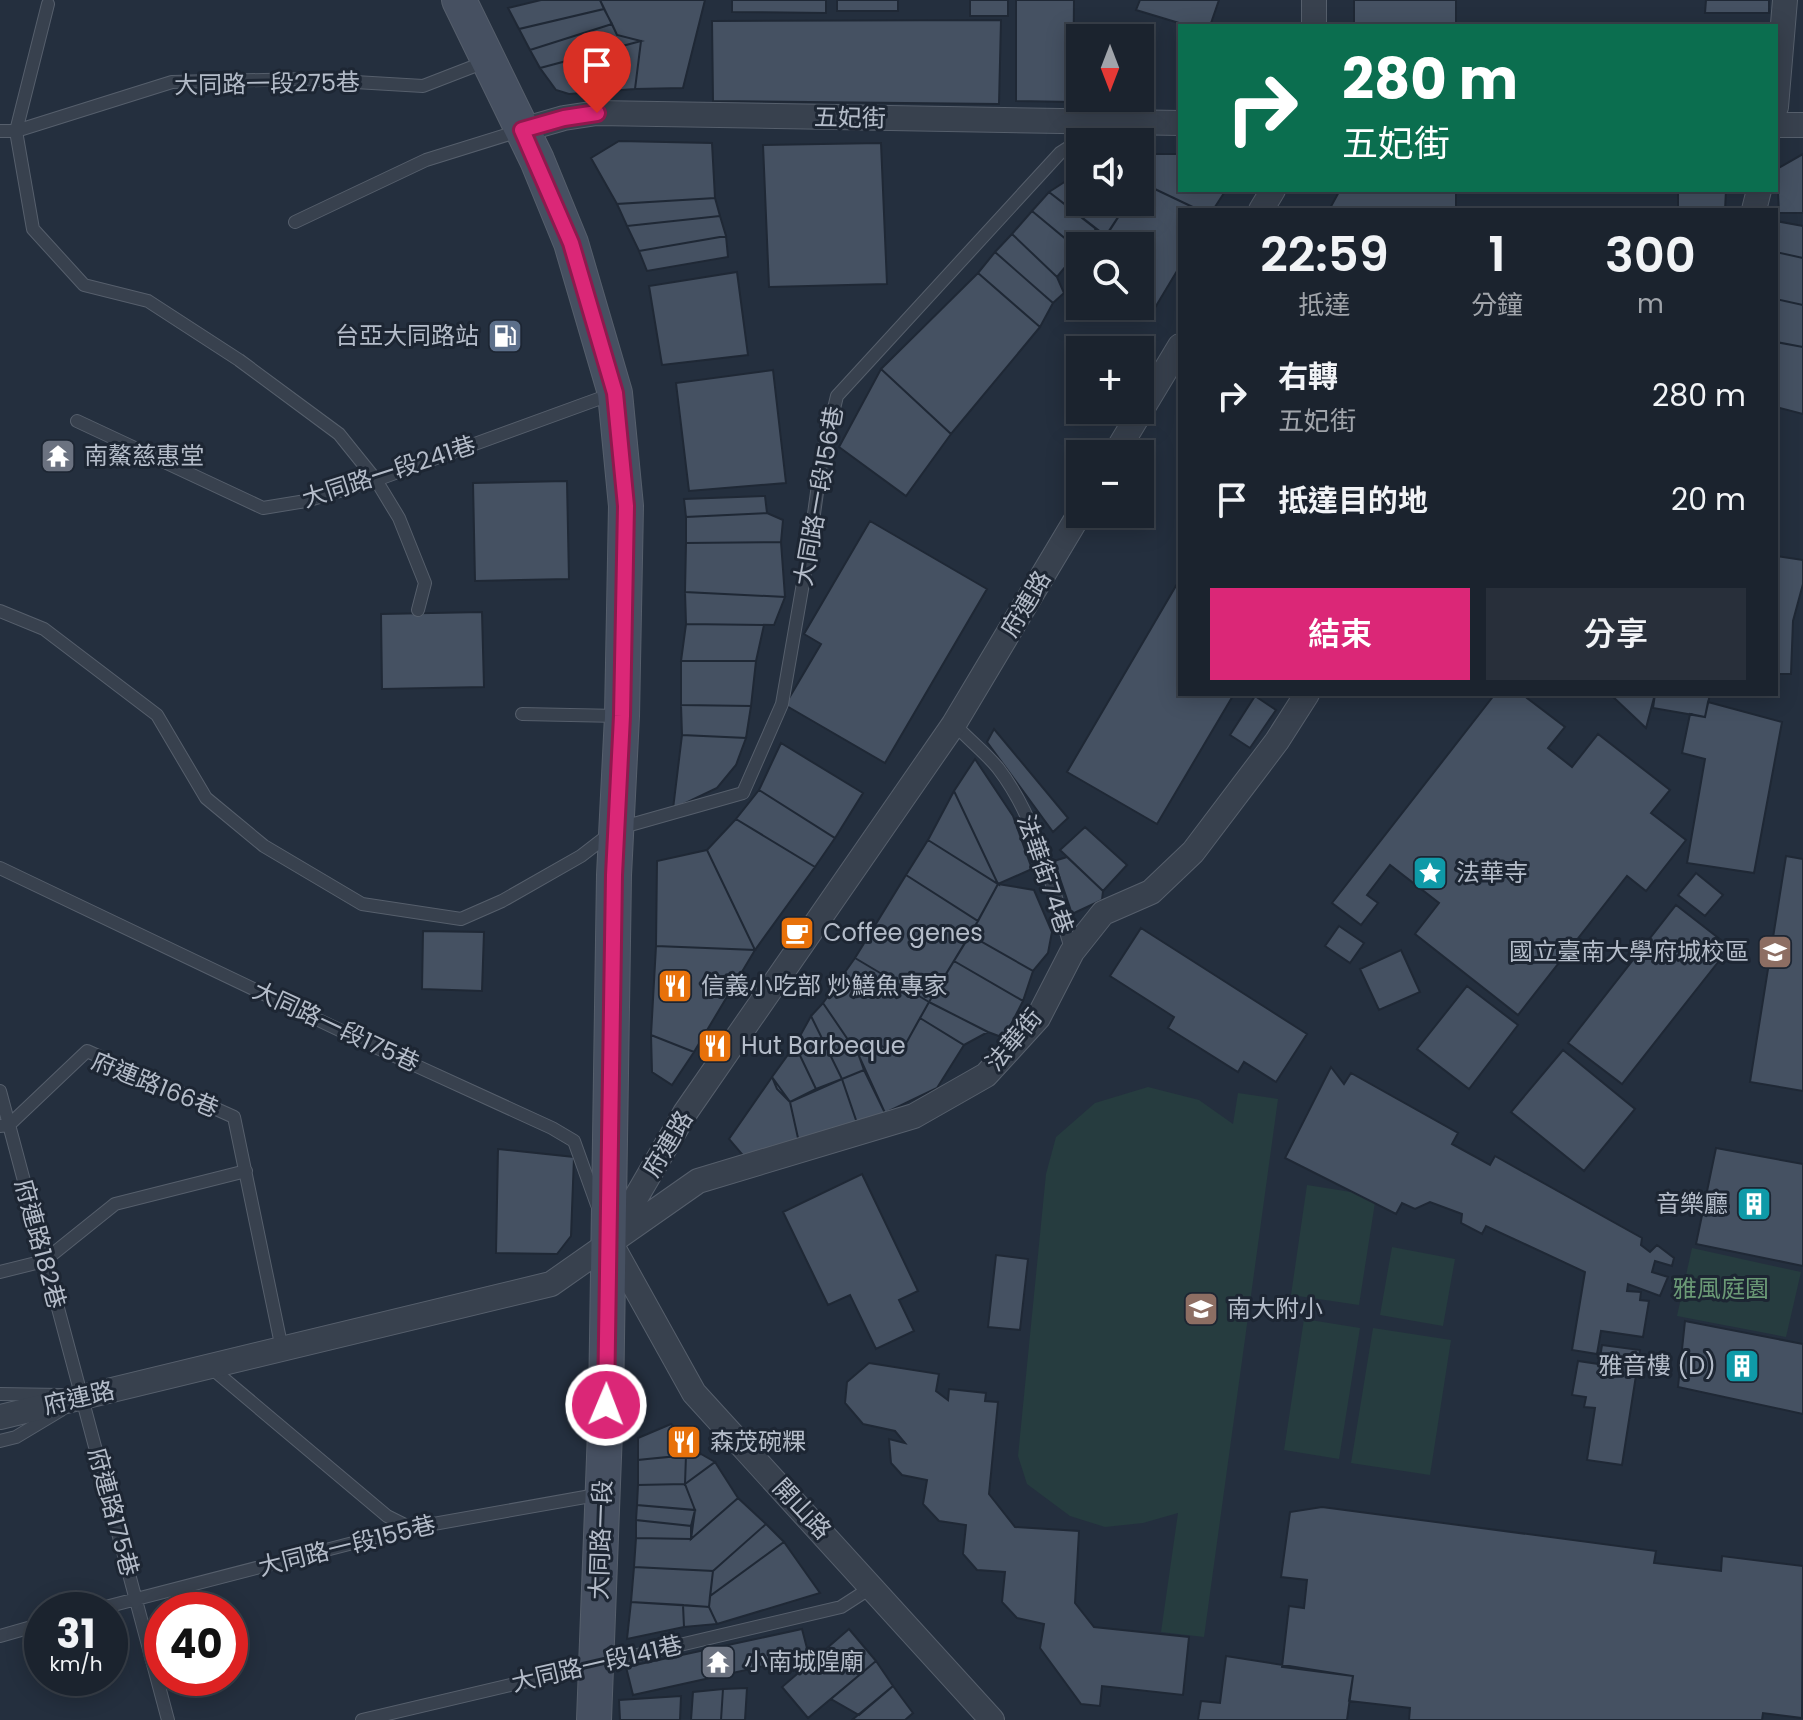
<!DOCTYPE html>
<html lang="zh-TW">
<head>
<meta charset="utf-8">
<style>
  body { margin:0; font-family:Poppins,"Noto Sans TC",sans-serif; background:#282f3a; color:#f1f3f6; height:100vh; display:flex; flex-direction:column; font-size:30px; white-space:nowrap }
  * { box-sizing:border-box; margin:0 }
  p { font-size:26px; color:#a0a4aa }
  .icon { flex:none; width:44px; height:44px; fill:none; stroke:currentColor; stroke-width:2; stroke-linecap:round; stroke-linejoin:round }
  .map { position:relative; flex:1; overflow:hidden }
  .panel { position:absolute; left:1178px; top:208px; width:600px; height:488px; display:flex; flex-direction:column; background:#1b232e; border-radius:0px; box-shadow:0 4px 20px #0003,0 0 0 2px #39404a }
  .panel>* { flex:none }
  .top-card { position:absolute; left:1178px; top:24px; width:600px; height:168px; border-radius:0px; box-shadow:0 4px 20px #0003,0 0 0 2px #39404a; background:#0b6e4f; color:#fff; overflow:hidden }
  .needle { width:52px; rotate:180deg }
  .buttons { position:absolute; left:1066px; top:24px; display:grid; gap:16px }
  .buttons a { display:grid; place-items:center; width:88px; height:88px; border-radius:0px; background:#1b232e; box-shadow:0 4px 20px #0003,0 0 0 2px #39404a; font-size:40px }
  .speed { position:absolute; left:24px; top:1592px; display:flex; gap:16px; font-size:40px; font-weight:700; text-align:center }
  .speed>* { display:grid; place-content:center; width:104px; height:104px; border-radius:50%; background:#1b232e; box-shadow:0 4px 20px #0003,0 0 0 2px #39404a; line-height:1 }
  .speed small { font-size:20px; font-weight:400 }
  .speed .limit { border:12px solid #d22; background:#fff; color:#111 }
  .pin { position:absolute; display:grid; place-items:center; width:68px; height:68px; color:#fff; margin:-82px -34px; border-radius:50% 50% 50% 0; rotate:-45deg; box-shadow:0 0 8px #0007 }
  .pin .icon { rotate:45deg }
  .me { position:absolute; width:88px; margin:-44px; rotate:1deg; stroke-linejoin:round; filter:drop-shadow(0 0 6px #0008) }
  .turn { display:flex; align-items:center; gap:28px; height:168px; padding:0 32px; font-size:36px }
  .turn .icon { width:104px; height:104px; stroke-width:2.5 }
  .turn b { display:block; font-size:56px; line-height:68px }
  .eta { display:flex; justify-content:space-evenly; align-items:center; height:136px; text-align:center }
  .eta b { font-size:48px; font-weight:600; line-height:56px }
  .button { display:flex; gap:16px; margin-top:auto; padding:16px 32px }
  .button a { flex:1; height:92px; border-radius:0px; background:#db2777; color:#fff; font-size:32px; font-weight:600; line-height:92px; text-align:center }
  .button a+a { background:#282f3a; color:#f1f3f6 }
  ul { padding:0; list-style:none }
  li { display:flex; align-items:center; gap:24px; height:104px; padding:0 32px }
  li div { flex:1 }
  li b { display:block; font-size:30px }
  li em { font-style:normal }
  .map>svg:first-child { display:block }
  .green { fill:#263c3f }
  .building { fill:#455162; stroke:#1f2835; stroke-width:2 }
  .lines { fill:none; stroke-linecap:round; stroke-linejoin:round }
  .lane-casing { stroke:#565f6c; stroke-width:14 }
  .street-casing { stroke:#565f6c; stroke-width:26 }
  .secondary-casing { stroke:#565f6c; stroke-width:36 }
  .lane { stroke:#38414e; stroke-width:12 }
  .street { stroke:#38414e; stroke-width:24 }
  .secondary { stroke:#465061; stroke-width:34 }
  .route-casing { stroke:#8e194d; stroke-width:20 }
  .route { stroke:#db2777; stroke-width:14 }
  .labels { text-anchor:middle; stroke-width:6; stroke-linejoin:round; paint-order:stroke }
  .street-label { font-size:24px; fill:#b4bcc9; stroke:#1d2633 }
  .poi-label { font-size:24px; fill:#b4bcc9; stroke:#1d2633; text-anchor:start }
  .park-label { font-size:24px; fill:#6b9a76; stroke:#1d2633 }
</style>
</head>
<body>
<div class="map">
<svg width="1803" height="1720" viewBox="0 0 1803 1720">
  <rect width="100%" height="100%" fill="#242f3e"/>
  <path class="green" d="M1148,1087l51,13 34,24 5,-31 40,6 -74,538 -43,-5 17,-119 -35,10 -38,4 -35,-11 -43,-32 -9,-28 28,-282 10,-37 39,-34z
    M1307,1185l69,11 -17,109 -68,-10z
    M1392,1247l63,12 -12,67 -63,-11z
    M1692,1248l109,24 -15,65 -109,-21z
    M1304,1319l56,9 -21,131 -55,-9z
    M1373,1328l78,12 -21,135 -79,-12z"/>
  <path class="building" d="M541,0h59l4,9 -85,20 -11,-21z
    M600,0h105l-22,88 -48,1 6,-48 -24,-6z
    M732,0h94v13l-94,-1z
    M837,0h61v11h-61z
    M970,0h38v16h-38z
    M1016,0h58l-1,102 -57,-1z
    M1140,0h79l-9,26h-21l-53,-16z
    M1354,0h102v26l-102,-3z
    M1706,0h63v13h-64z
    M604,9l8,15 -82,26 -11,-21z
    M1001,20l-2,84 -286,-3 -1,-80z
    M612,24l5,11 24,6 -101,27 -10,-18z
    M641,41l-6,48 -66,5 -13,-4 -16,-22z
    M619,141l93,2 3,55 -98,6 -26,-46z
    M881,143l6,141 -118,3 -6,-142z
    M1153,154h27v36h46l-13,20h-14l-59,-28z
    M1803,154v59h-24l-2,-44z
    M1080,172v30h48l-22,34 -57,-44z
    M1140,182l59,28h-19v56l-30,50 -24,-10h14v-60h-41l29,-44h12z
    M1340,190h116v20h-127z
    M1678,190h48l-1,20h-47z
    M1049,192l47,37 -17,21 -47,-39z
    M715,198l5,18 -93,10 -10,-22z
    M1032,211l47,39 -22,27 -45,-43z
    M720,216l6,20 -87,15 -12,-25z
    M1776,221l27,5v32l-27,-6z
    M1012,234l45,43 7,16 -11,10 -58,-51z
    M726,236l2,21 -81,14 -8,-20z
    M995,252l58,51 -13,24 -62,-54z
    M1776,252l27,6v47l-27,-6z
    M737,272l11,83 -86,10 -13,-79z
    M978,273l62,54 -89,107 -70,-65z
    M1776,299l27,6v42l-27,-5z
    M1776,342l27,5v67l-27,-7z
    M881,369l70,65 -45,62 -67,-49z
    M773,370l13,113 -97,8 -13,-108z
    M567,481l2,98 -94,2 -2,-98z
    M765,496l2,17 -81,4 -2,-18z
    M767,513l16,7 -2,22 -95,1v-26z
    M870,521l117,68 -102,174 -100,-58 36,-61 -17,-10z
    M781,542l4,55 -100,-5 1,-49z
    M1776,556l27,4v24l-10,37 -2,53h-15z
    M1180,579v115h54l-77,130 -90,-52z
    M685,592l100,5 -11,28 -88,-1z
    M482,612l2,75 -102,2 -1,-75z
    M686,624l78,1 -8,36h-75z
    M681,661h75l-5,45 -70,-1z
    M1495,694h35l-3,4 38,29 -17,21 24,19 26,-33 72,56 -19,23 35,27 -40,51 -19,-15 -109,139 -103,-81 24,-31 -49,-38 -23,30 11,8 -17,22 -29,-22z
    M1612,694h43l-9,34 -35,-33z
    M1655,694h55l-5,23 -52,-9z
    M1255,696l21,14 -26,38 -20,-13z
    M1708,702l74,20 -28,151 -67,-10 18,-104 -23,-6 8,-39 15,3z
    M681,705l70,1 -5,32 -64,-3z
    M994,729l74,89 -15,14 -66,-90z
    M682,735l64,3 -10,27 -19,23 -44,21z
    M781,743l82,50 -28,45 -76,-48z
    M975,759l38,57 19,53 -34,15 -44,-93z
    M759,790l76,48 -20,29 -79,-48z
    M954,791l44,93 -70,-44z
    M736,819l79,48 -60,83 -48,-100z
    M1085,827l42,38 -24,26 -43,-41z
    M928,840l70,44 -20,37 -72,-46z
    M707,850l48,100 -99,-4 1,-85z
    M1786,856l17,3v232l-53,-9z
    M1067,857l36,34 -1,9 -30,14 -18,-53z
    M1696,873l27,22 -18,21 -27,-21z
    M906,875l72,46 -49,81 -74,-44z
    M998,884l36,6 18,42 -4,21 -15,18 -63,-36z
    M1676,905l54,42 -108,137 -54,-41z
    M1339,926l25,17 -14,20 -25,-17z
    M1141,928l166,106 -31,48 -32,-20 -6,10 -70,-44 6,-11 -64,-41z
    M423,931l61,1 -2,59 -60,-2z
    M970,935l63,36 -10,30 -69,-40z
    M656,946l99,4 -61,102 -43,-17z
    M1401,950l19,42 -41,18 -19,-41z
    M855,958l74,44 -30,54 -26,-15 -14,15 -36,-53z
    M954,961l69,40 -19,37 -16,-6 -59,-30z
    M1467,986l51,39 -49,64 -52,-40z
    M929,1002l59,30 -24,13 -44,-27z
    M823,1003l36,53 5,14 -22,9 -31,-63z
    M811,1016l31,63 -26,10 -21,-44z
    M920,1018l44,27 -27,43 -52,25 -26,-57 14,-15 26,15z
    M651,1035l43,17 -22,33 -20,-13z
    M795,1045l21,44 -26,13 -13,-13 -5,-12z
    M1563,1050l72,59 -51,62 -73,-59z
    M1331,1067l13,17 7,-11 107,60 -6,11 38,21 5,-9 147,82 -1,7 9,7 7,-7 17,13 -2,8 -17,-5 -3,11 16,5 -8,19 -32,-12 -1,7 14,1 -1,8 9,1 -6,36 -42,-6 -4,23 -25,-4 13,-78 -99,-46 -4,8 -21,-11 1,-9 -32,-12 -15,7 -13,-6 -6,11 -111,-56z
    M864,1070l21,43 -28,10 -15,-44z
    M772,1077l18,25 10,45 -54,12 -17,-20z
    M842,1079l15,44 -57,24 -10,-45z
    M1716,1148l87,16v102l-107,-22z
    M498,1149l76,8 -3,79 -14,18 -61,-1z
    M862,1174l56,117 -19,9 15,31 -38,18 -26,-54 -22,10 -45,-93z
    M996,1255l32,4 -8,71 -32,-3z
    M1685,1321l118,23v70l-125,-27z
    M1602,1345l38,5 -18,115 -35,-5 8,-52 -11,-1 2,-10 -14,-2 6,-34 21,3z
    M869,1363l70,11 -3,17 12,9 1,-11 37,4 -1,8 13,1 -9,92 26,33 64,4 -4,72 19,24 95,10 -6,58 -81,-9 -2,20 -19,-2 -41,-56 4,-24 -27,-6 -15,-16 3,-30 -28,-2 -14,-16 3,-29 -27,-4 -16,-17 4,-24 -25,-5 -11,-12 -2,-24 16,4 -10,-12 -32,-7 -18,-21 2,-21z
    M671,1424l30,30 -63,6v-22z
    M701,1454l14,8 -30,22 1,-29z
    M686,1455l-1,29 -47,1v-25z
    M715,1462l23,36 -47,41 4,-29 -10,-26z
    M685,1484l10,26 -58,-5 1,-20z
    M738,1498l28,26 -53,47 -79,-4 2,-29 55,1z
    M637,1505l58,5 -4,16 -55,-6z
    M1322,1507l334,44 -2,12 67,8 1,-15 81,10 -1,152 -39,-5 -1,7h-353l1,-12 -61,-7 4,-25 -71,-9 7,-61 15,2 3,-28 -26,-3 9,-65z
    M636,1520l55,6v13l-55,-1z
    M766,1524l18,18 -74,54 3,-25z
    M784,1542l36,51 -103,31 -8,-17 1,-11z
    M634,1567l79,4 -4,36 -78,-5z
    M631,1602l52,3 1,22 -57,12z
    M683,1605l26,2 8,17 -33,3z
    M802,1629l7,27 -176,39 -7,-28z
    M849,1629l27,32 -68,57 -26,-31z
    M1226,1656l127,20 -6,44h-149l3,-19 19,2z
    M876,1661l17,25 -34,29 -28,-16z
    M893,1686l20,27 -8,7h-53z
    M747,1688l-2,32h-24l2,-31z
    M723,1689l-2,31h-30l2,-28z
    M681,1696l-1,24h-60l-1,-20z"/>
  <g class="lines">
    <g class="lane-casing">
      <path id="lane" d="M48,4l-32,127 17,98 51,56 64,16 91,59 100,74 37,46 23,38 26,65 -7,27
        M0,131h16l156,-49 132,-3 119,7 62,-24
        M295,222l131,-62 93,-29
        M77,421l186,87 43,-7 70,-21 236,-86
        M0,611l44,18 113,86 49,83 58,48 98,58 99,15 41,-18 79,-45 35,-27 127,-36 39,-89 28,-161 11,-80 16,-67 223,-243 42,-27
        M522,714l97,2
        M954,724c14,15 31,28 44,44 40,52 55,122 74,184
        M0,868l373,178 179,82 22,13 23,64
        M0,1091l168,629
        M0,1126l9,-1 78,-74 147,66 48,232
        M0,1272l44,-11 71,-57 131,-33
        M210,1367l177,149 24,12
        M0,1394l61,1
        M0,1441l16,-4 45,-27
        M94,1610l317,-82 191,-34
        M0,1636l42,-12
        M362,1720l479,-113 31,-20"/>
    </g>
    <g class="street-casing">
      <path id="street" d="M1314,26v-26
        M1776,107l9,-107
        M1776,125h27
        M522,130l42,-12 33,-5 583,10
        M1261,210l12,-20
        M1754,210l5,-20
        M1115,454l65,-108
        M613,1237l72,-124 269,-389 126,-211
        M610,1242l84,151 298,327
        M0,1417l551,-133 147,-103 216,-65 72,-41 52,-57 34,-66 31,-39 48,-21 42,-40 84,-111 30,-47"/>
    </g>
    <g class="secondary-casing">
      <path id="secondary" d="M459,0l78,160 34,83 44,150 11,113 -4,210 -8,159 -8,530 -12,315"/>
    </g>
    <use href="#lane" class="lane"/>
    <use href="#street" class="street"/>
    <use href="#secondary" class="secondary"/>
  </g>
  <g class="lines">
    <g class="route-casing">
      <path id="route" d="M597,113l-33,5 -42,12 49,113 44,150 11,113 -4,210 -8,159 -8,530"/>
    </g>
    <use href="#route" class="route"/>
  </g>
  <defs>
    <g id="fuel-square" transform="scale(1.8)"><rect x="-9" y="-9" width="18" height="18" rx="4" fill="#5c6f8a" stroke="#1d2633"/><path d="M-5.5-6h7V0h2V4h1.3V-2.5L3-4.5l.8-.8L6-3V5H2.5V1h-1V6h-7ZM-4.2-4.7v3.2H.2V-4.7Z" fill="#fff"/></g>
    <g id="temple-square" transform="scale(1.8)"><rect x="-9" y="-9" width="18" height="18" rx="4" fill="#6b7280" stroke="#1d2633"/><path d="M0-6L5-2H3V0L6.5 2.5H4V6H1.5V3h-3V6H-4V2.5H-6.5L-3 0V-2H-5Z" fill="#fff"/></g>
    <g id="sight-square" transform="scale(1.8)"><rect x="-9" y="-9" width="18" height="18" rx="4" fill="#0f9aa8" stroke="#1d2633"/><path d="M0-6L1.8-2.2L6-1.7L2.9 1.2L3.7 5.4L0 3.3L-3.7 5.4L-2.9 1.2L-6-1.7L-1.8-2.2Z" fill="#fff"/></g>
    <g id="cafe-square" transform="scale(1.8)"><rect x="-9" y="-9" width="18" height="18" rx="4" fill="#e8710a" stroke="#1d2633"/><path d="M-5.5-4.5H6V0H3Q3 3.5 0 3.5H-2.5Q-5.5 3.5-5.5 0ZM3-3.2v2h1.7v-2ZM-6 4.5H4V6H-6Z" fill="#fff"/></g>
    <g id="university-square" transform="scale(1.8)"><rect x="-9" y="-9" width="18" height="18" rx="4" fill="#8d6e63" stroke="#1d2633"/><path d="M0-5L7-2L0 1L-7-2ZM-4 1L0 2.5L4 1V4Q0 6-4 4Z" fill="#fff"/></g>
    <g id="restaurant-square" transform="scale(1.8)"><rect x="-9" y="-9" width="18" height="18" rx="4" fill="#e8710a" stroke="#1d2633"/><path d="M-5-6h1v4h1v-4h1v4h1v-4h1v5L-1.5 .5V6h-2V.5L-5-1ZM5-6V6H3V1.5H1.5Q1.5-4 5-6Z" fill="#fff"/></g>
    <g id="building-square" transform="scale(1.8)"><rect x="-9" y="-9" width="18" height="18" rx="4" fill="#0f9aa8" stroke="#1d2633"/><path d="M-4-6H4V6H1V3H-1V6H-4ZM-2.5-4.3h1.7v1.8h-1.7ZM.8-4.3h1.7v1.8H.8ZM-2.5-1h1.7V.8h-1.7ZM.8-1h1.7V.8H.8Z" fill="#fff"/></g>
    <g id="school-square" transform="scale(1.8)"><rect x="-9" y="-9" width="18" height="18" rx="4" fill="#8d6e63" stroke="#1d2633"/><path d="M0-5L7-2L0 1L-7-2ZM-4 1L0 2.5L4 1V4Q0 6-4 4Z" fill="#fff"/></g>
  </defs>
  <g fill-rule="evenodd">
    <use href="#fuel-square" x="505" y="336"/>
    <use href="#temple-square" x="58" y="456"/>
    <use href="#sight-square" x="1430" y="873"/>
    <use href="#cafe-square" x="797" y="933"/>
    <use href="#university-square" x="1775" y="952"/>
    <use href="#restaurant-square" x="675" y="986"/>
    <use href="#restaurant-square" x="715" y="1046"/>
    <use href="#building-square" x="1754" y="1204"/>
    <use href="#school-square" x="1201" y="1309"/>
    <use href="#building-square" x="1742" y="1366"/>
    <use href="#restaurant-square" x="684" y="1442"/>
    <use href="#temple-square" x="718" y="1662"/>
  </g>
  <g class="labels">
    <g class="street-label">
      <text transform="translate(267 84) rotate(-1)" y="8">大同路一段275巷</text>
      <text transform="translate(850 118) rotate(1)" y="8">五妃街</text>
      <text transform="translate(389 472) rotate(-18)" y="8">大同路一段241巷</text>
      <text transform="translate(819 496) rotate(-80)" y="8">大同路一段156巷</text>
      <text transform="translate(1026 604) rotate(-59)" y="8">府連路</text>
      <text transform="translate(1045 874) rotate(71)" y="8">法華街74巷</text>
      <text transform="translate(336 1027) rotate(25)" y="8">大同路一段175巷</text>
      <text transform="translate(1014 1040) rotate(-50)" y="8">法華街</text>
      <text transform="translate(155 1085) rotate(22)" y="8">府連路166巷</text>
      <text transform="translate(668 1144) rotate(-59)" y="8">府連路</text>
      <text transform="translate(40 1244) rotate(75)" y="8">府連路182巷</text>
      <text transform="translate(79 1398) rotate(-13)" y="8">府連路</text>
      <text transform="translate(802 1509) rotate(47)" y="8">開山路</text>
      <text transform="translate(113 1512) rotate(75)" y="8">府連路175巷</text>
      <text transform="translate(601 1540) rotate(-88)" y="8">大同路一段</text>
      <text transform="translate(347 1546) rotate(-14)" y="8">大同路一段155巷</text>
      <text transform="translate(597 1664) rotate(-13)" y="8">大同路一段141巷</text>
    </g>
    <g class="poi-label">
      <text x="479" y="344" text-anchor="end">台亞大同路站</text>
      <text x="84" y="464">南鰲慈惠堂</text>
      <text x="1456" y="881">法華寺</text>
      <text x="823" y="941">Coffee genes</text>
      <text x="1749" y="960" text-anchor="end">國立臺南大學府城校區</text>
      <text x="701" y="994">信義小吃部 炒鱔魚專家</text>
      <text x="741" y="1054">Hut Barbeque</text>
      <text x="1728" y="1212" text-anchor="end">音樂廳</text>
      <text x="1227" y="1317">南大附小</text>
      <text x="1716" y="1374" text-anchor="end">雅音樓 (D)</text>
      <text x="710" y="1450">森茂碗粿</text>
      <text x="744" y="1670">小南城隍廟</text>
    </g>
    <g class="park-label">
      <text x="1721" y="1297">雅風庭園</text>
    </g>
  </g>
</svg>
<div class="buttons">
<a><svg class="needle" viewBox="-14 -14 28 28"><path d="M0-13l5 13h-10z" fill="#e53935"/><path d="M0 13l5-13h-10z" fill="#a0a4aa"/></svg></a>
<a><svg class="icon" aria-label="sound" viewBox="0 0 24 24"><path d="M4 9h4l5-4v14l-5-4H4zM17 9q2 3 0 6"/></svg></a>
<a><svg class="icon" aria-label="search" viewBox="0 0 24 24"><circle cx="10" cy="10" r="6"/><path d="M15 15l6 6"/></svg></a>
<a>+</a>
<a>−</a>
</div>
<div class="speed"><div>31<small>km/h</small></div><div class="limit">40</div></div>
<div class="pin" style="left:597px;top:113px;background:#d93025"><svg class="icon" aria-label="arrive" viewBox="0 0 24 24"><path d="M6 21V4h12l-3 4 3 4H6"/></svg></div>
<svg class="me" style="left:606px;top:1405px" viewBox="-20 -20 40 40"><circle r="17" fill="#db2777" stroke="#fff" stroke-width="3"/><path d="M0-11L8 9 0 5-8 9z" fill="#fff"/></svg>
<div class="top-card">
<div class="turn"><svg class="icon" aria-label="right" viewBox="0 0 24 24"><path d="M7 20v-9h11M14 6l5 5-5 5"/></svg><div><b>280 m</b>五妃街</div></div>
</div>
<section class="panel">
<div class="eta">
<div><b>22:59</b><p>抵達</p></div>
<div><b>1</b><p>分鐘</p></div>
<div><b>300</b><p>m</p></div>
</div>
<ul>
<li><svg class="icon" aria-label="right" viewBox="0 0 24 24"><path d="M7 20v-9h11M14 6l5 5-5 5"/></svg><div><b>右轉</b><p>五妃街</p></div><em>280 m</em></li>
<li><svg class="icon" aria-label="arrive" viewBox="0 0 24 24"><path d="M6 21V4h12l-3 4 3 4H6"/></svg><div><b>抵達目的地</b></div><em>20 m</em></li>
</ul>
<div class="button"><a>結束</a><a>分享</a></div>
</section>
</div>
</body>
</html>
